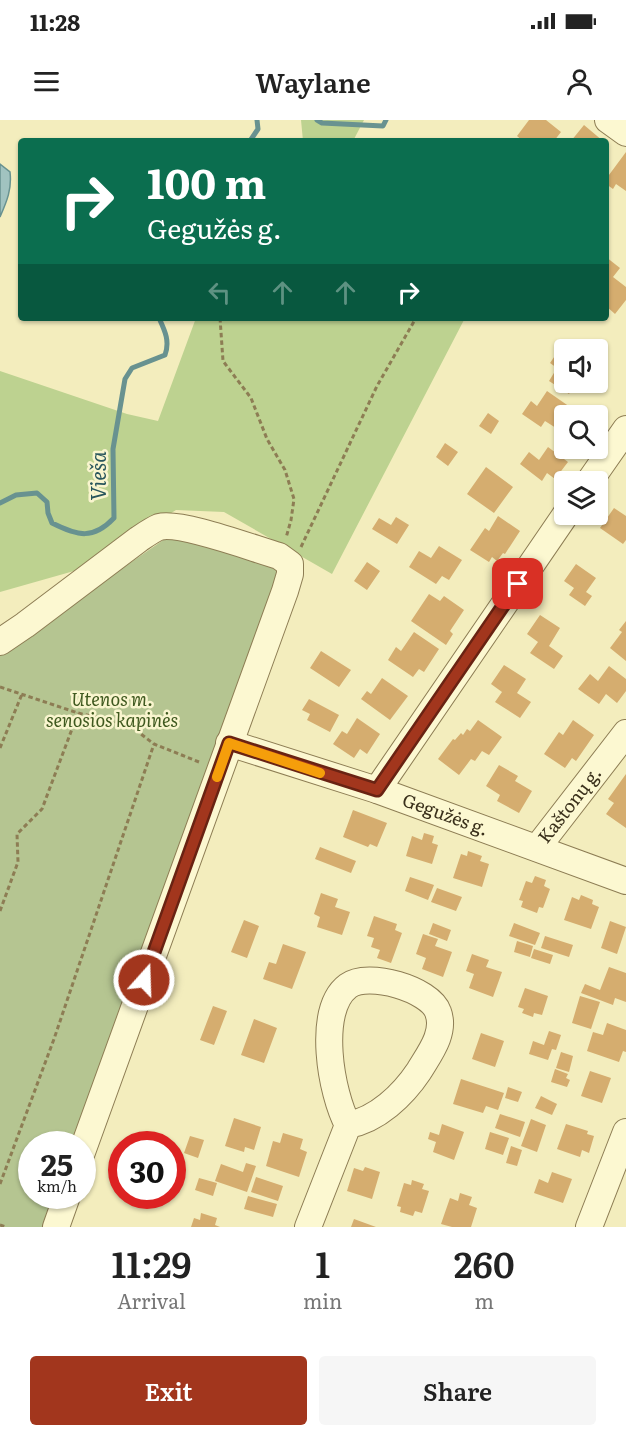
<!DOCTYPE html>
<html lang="en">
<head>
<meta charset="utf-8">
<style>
  body { margin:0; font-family:Literata,serif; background:#f6f6f6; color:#222; height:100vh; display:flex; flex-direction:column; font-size:22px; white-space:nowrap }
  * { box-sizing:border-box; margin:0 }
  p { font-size:20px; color:#767676 }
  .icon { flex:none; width:33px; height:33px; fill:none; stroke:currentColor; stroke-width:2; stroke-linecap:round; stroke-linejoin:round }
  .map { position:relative; height:1107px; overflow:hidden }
  .drawer { display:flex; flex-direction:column; background:#fff; flex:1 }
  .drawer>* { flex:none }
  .guide { position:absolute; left:18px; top:18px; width:591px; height:183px; border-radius:6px; box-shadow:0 2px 4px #0004; background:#0b6e4f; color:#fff; overflow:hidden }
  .buttons { position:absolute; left:554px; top:219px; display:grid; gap:12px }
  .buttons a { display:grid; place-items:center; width:54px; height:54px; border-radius:6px; background:#fff; box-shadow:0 2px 4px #0004; font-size:30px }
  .speed { position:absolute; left:18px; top:1011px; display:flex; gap:12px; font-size:30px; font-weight:700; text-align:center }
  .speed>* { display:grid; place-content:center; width:78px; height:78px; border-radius:50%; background:#fff; box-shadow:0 2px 4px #0004; line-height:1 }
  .speed small { font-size:15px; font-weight:400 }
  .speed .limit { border:9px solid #d22; background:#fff; color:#111 }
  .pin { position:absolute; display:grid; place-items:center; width:51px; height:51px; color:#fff; margin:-26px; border-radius:12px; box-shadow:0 3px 9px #0006 }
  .me { position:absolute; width:66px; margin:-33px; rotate:20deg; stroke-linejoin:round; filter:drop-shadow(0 0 4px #0008) }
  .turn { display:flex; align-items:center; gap:21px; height:126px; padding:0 30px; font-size:27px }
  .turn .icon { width:78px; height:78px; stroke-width:2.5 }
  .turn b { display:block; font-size:42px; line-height:51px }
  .lanes { display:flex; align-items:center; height:57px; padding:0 30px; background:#0003; justify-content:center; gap:30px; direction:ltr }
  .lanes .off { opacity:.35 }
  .eta { display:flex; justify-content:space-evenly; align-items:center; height:102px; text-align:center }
  .eta b { font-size:36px; font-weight:600; line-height:42px }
  .button { display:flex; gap:12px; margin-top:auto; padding:12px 30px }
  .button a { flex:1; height:69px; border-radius:6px; background:#a2361d; color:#fff; font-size:24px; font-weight:600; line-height:69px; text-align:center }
  .button a+a { background:#f6f6f6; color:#222 }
  .status { display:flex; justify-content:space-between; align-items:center; height:42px; padding:0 30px; background:#fff; direction:ltr }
  .status svg { height:16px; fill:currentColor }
  header { display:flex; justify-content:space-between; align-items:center; height:78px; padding:0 30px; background:#fff; font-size:27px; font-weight:600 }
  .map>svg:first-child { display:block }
  .green { fill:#bdd290 }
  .cemetery { fill:#b5c591 }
  .water { fill:#a1c3c0; stroke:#689290; stroke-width:1.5 }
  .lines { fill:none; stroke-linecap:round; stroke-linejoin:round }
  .stream { stroke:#689290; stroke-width:5 }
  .building { fill:#d5ad6f }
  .minor-casing { stroke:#8d7d54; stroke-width:28 }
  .path { stroke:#8d7d54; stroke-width:3; stroke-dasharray:4.5 3; stroke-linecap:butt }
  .minor { stroke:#fcf8d1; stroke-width:26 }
  .route-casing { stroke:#692313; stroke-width:15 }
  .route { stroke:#a2361d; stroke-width:10 }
  .slow { stroke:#f59e0b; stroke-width:10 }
  .labels { text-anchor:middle; stroke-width:5; stroke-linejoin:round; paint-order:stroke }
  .park-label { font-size:18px; font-style:italic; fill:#3f591f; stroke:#f9f5ce }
  .street-label { font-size:18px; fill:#3a301b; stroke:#f9f5ce }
  .water-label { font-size:20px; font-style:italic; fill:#28555c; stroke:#f9f5ce }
</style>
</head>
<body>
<div class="status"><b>11:28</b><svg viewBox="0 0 49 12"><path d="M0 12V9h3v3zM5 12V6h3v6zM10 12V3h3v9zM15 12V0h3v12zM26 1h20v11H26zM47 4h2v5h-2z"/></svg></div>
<header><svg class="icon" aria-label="menu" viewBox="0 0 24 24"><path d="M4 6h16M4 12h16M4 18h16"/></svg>Waylane<svg class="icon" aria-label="person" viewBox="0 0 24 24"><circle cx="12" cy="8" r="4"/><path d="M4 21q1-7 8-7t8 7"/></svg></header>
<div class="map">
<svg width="626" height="1107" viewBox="0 0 626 1107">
  <rect width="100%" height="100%" fill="#f3edbd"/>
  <path class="green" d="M301,0h63l-11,21h-50z
    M196,198h269l-133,256 -108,-62 -48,-2 -95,59 -81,23v-221l127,43 31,7z"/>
  <path class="cemetery" d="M172,414l110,34 -207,576h-43v52h24l-11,31h-45v-574z"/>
  <path class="water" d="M0,44l10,8c2,17 -3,29 -10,45z"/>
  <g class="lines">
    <path class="stream" d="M317,0l5,3 61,3 3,-6
      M250,21l8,-12 -1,-9
      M0,383l16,-8 21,-2 10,9 1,11 4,10c26,13 41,17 62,-5l-1,-69 12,-70 7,-11 33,-13c5,-14 0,-24 -6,-37"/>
  </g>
  <path class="building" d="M529,0h17l15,12 -7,9h-21l-2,-2 -2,2h-6l-6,-5z
    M584,5l19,16h-32z
    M626,32v39l-10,-7 -3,5 -7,-5v-5z
    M606,137l14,11 -7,9 13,10v13l-11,14 -9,-8z
    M563,224l9,6h-8v32h12l-7,12 -20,-13 8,-13 -7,-5z
    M547,271l23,16 -14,21 -11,-7 -4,6 -19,-13 9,-13 6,5z
    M488,293l11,8 -8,13 -12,-8z
    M445,323l13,9 -10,14 -12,-9z
    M548,327l20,15 -13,17 -8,-6 -5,8 -22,-17 9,-12 10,8z
    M486,347l27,20 -19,26 -27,-19z
    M614,388l12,8v24l-3,4 -23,-16z
    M498,396l22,15 -15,23 -2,-1 -6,8 -5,-4 -3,5 -19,-12 15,-22 4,3z
    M396,397l13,8 -12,19 -25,-15 7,-11 12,7z
    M439,426l23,14 -13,20 -7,-4 -6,8 -27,-17 10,-16 12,7z
    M367,442l13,9 -13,19 -13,-9z
    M576,444l20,14 -10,14 6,4 -7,10 -16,-11 5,-7 -10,-7z
    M429,474l11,7 4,-5 20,14 -14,21 3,3 -7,11 -35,-24z
    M540,495l20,13 -11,18 14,10 -9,13 -24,-16 8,-11 -11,-8z
    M626,501v40l-16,-13 12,-16 -3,-2z
    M414,512l25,17 -15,23 -5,-3 -6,8 -25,-17 8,-13 5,4z
    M321,531l30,19 -12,17 -29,-19z
    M504,545l22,14 -9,14 14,9 -11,16 -25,-16 7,-10 -11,-8z
    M609,546l17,13v12l-9,12 -11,-9 -7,10 -21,-15 12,-15 8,7z
    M382,558l26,18 -18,24 -29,-21 6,-8 4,3z
    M309,579l30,16 -9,17 -23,-12 3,-6 -8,-4z
    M357,598l23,16 -13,20 -7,-5 -6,9 -21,-14 9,-13 5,3z
    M478,600l24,17 -13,18 -7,-4 -7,10 -4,-2 -12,16 -21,-16 15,-20 2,1 6,-7 2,2 4,-6 3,2z
    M573,600l21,15 -18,26 -4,-3 -7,10 -21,-14 15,-22 4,3z
    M499,645l19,11 -3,5 17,10 -13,22 -22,-12 3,-6 -14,-9z
    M626,654v54l-20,-14 8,-11 -6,-4z
    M353,690l34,13 -10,24 -7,-3 -2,3 -25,-10z
    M424,713l10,3 -2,7 6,2 -6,19 -26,-8 6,-20 10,4z
    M320,727l36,14 -5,12 -36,-14z
    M468,731l14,5 -2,5 9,3 -7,23 -29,-9 8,-24 6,2z
    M535,756l11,4 -2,6 6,3 -7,19 -4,-1 -2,6 -16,-6 2,-6 -4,-1 7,-19 6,2z
    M410,757l24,8 -6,15 -23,-9z
    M437,768l25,9 -6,14 -25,-9z
    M321,773l17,6 -3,8 15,5 -8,23 -25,-8 3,-10 -6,-3z
    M581,775l12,5 -1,4 7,3 -8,22 -27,-9 8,-23 7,3z
    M374,796l23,8 -2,6 7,3 -11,30 -14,-5 3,-8 -9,-3 3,-9 -7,-2z
    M244,800l15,6 -12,32 -16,-6z
    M610,801l16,6 -9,27 -16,-6z
    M433,803l18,7 -4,11 -18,-7z
    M514,803l26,10 -5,12 -26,-9z
    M423,814l15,5 -3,7 17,6 -9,25 -21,-8 4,-11 -10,-4z
    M545,816l28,9 -4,12 -28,-9z
    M517,821l16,5 -3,11 -16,-5z
    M283,824l23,8 -14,37 -29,-10 6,-17 7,2z
    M534,829l19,6 -3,9 -19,-6z
    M472,834l17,6 -3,7 16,5 -9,25 -24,-9 5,-14 -8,-3z
    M609,847l17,6v29l-11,-4 -2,7 -32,-12 4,-9 15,6z
    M525,868l23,8 -6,19 -8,-2 -1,4 -11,-4 2,-4 -6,-2z
    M580,876l20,6 -9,27 -19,-6z
    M213,886l14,5 -13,34 -14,-5z
    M254,899l23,9 -13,35 -23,-8z
    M607,903l19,7v22l-3,-1 -4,11 -32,-11 6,-19 10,3z
    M549,911l12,4 -5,15 -4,-1 -4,11 -19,-6 4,-13 11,4z
    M481,913l23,8 -9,26 -23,-8z
    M561,932l12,4 -4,16 -13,-4z
    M555,949l13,5 -2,4 4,2 -3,7 -16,-5z
    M590,951l21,7 -9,25 -21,-7z
    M461,959l43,14 -6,17 -12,-4 -3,7 -30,-9z
    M508,967l14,5 -4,10 -13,-4z
    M541,976l16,8 -5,11 -17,-7z
    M500,994l25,8 -5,15 -25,-9z
    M234,998l27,9 -7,23 -9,-3 -1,5 -19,-6z
    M531,999l15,6 -9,27 -16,-6z
    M442,1004l22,8 -10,28 -21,-8 3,-10 -8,-3 2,-7 9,3z
    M566,1004l22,7 -1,3 7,2 -5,17 -7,-3 -2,7 -23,-8z
    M490,1012l19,6 -6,17 -18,-6z
    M283,1013l20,6 -3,10 7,3 -8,25 -33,-11 7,-25 7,2z
    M190,1016l14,4 -6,18 -14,-5z
    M511,1026l11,4 -5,16 -11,-3z
    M246,1043l10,3 -9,26 -32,-11 6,-17 22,8z
    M365,1047l15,5 -8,27 -25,-8 7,-23 9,3z
    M552,1052l20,7 -9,24 -29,-10 5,-14 9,4z
    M256,1057l27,9 -5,15 -27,-9z
    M199,1058l18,5 -4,13 -18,-6z
    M412,1060l12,4 -2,5 7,2 -7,22 -7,-2 -2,5 -13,-4 1,-5 -4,-1 7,-23 7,2z
    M460,1073l12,4 -3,8 8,3 -6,19h-19l-11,-3 9,-26 8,3z
    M248,1076l29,8 -4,13 -29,-8z
    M201,1093l16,5 -2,7 5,2h-29l3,-9 6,2z
    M354,1099l22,8h-25z"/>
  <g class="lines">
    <g class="minor-casing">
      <g id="minor">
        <path d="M608,0l18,13"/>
        <path d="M589,362l37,-53"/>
        <path d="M0,522l25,-17 114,-86c6,-4 13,-9 20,-12 22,-6 95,22 120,29l11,8v10l-5,17 -203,561"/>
        <path id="s1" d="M229,623l148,47 249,91"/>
        <path d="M377,670l189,-276"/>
        <path id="s2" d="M537,728l89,-115"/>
        <path d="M56,1107l11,-31"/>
        <path d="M308,1107l40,-102c-17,-31 -32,-115 0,-139 20,-15 82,3 90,26 8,21 -9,42 -19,59 -16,24 -42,49 -71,54"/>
        <path d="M589,1107l37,-95"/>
      </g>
    </g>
    <path class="path" d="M220,198l3,43 28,37 16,41 18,31 9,29 -3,21 -5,18
      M301,427l76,-161 39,-68
      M0,567l78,26 51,12 25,19 45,18
      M0,628l22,-54
      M0,791l18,-49 -1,-28 25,-25 36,-96
      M0,1064l54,-145 100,-295
      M0,1105l6,2"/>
    <use href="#minor" class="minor"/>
  </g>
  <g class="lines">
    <g class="route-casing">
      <path id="route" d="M144,860l85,-237 148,47 141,-206"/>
    </g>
    <use href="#route" class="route"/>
    <path class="slow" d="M217,657l12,-34 91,30"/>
  </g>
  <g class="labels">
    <g class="park-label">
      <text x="112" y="586">Utenos m.<tspan x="112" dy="21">senosios kapinės</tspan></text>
    </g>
    <g class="street-label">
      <text dy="6" stroke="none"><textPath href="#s2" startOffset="54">Kaštonų g.</textPath></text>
      <text dy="6" stroke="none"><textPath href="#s1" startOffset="228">Gegužės g.</textPath></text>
    </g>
    <g class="water-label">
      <text transform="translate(99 356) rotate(-90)" y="7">Vieša</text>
    </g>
  </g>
</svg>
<div class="buttons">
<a><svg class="icon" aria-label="sound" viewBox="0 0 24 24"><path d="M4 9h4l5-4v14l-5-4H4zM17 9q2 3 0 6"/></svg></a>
<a><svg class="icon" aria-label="search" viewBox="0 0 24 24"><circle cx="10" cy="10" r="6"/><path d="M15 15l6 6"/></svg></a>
<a><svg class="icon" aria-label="layers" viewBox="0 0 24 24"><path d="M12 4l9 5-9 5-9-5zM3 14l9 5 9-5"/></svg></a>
</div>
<div class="speed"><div>25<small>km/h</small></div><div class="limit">30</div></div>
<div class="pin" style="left:518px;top:464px;background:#d93025"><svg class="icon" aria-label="arrive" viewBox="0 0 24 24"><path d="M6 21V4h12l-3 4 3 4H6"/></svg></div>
<svg class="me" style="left:144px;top:860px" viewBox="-20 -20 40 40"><circle r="17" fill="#a2361d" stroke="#fff" stroke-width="3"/><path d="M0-11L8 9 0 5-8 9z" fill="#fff"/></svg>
<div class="guide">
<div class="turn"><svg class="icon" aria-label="right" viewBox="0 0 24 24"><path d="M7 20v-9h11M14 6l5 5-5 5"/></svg><div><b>100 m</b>Gegužės g.</div></div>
<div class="lanes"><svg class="icon off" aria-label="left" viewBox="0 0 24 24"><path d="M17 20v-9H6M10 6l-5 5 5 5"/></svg><svg class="icon off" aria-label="ahead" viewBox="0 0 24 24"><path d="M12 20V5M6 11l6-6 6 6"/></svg><svg class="icon off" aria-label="ahead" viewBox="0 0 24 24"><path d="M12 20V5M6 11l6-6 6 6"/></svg><svg class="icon" aria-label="right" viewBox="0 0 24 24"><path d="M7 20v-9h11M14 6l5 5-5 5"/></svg></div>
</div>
</div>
<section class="drawer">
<div class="eta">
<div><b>11:29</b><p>Arrival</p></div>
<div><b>1</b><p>min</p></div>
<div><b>260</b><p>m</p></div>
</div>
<div class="button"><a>Exit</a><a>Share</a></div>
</section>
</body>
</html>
